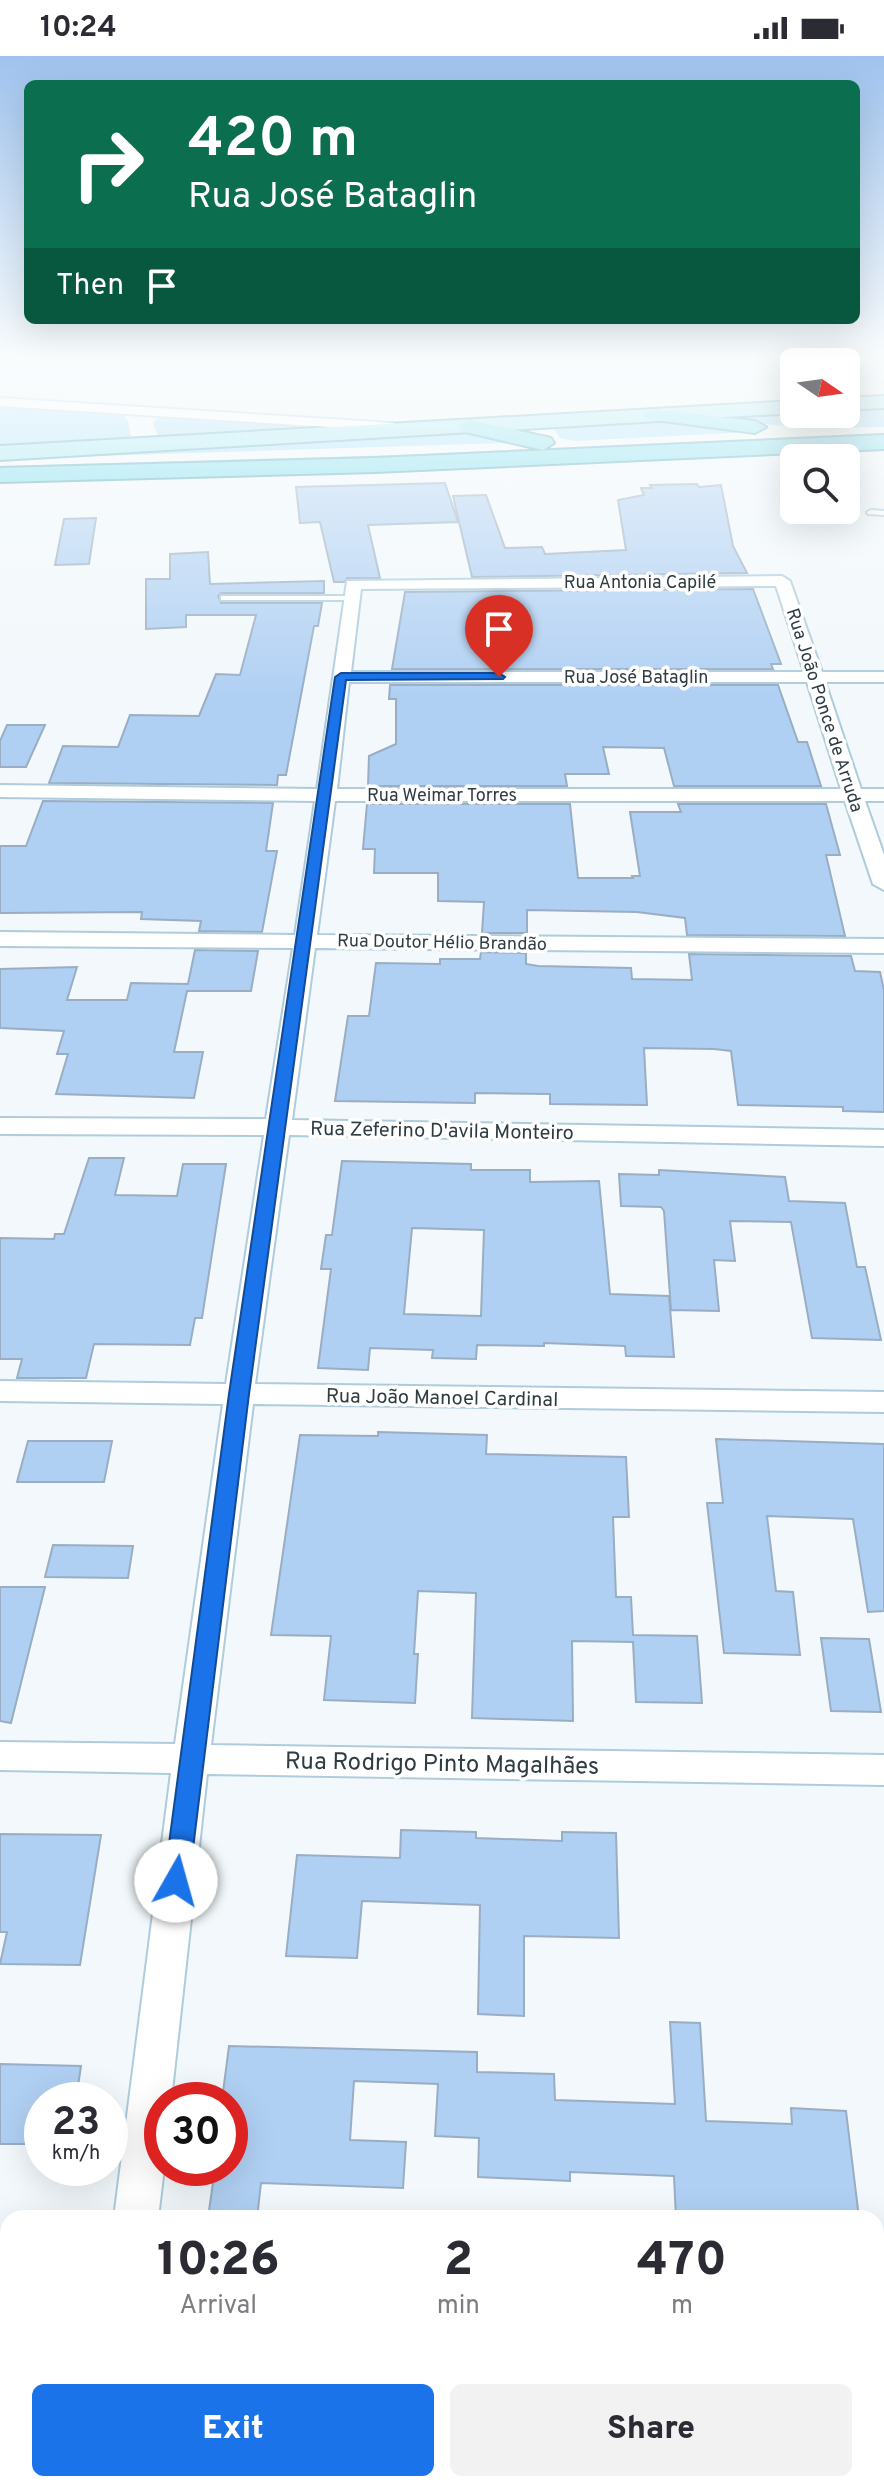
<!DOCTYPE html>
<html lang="en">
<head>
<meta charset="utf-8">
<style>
  body { margin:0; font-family:Overpass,sans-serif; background:#f2f2f3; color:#2b2b33; height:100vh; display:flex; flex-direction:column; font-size:30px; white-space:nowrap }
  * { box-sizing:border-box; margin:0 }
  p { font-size:26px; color:#7c7c81 }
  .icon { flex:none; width:44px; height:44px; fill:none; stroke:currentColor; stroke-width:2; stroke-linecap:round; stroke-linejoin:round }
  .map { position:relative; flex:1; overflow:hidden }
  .details { position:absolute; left:0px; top:2154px; width:884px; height:282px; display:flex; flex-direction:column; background:#fff; border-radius:24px 24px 0 0; box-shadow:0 8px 32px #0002 }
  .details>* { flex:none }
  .hud { position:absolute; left:24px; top:24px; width:836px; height:244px; border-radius:12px; box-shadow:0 8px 32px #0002; background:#0b6e4f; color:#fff; overflow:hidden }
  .needle { width:52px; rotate:103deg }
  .buttons { position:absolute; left:780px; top:292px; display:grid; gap:16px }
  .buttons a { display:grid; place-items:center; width:80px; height:80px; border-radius:12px; background:#fff; box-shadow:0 8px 32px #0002; font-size:40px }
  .speed { position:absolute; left:24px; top:2026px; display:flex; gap:16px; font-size:40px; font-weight:700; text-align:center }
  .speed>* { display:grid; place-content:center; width:104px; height:104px; border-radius:50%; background:#fff; box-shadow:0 8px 32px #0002; line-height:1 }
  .speed small { font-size:20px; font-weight:400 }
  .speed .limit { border:12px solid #d22; background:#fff; color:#111 }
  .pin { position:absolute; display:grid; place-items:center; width:68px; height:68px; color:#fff; margin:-82px -34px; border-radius:50% 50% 50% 0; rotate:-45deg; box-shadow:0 0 8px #0007 }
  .pin .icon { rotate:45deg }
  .me { position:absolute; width:88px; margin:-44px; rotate:7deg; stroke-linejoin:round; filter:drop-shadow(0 0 6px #0008) }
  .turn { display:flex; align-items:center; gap:28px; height:168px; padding:0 32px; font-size:36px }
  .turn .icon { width:104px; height:104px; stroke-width:2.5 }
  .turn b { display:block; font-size:56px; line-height:68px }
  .then { display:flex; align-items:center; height:76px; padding:0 32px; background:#0003; gap:16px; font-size:30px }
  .eta { display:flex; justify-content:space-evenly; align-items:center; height:136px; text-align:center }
  .eta b { font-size:48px; font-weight:800; line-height:56px }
  .action { display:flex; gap:16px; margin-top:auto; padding:16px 32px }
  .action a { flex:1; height:92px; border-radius:12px; background:#1a73e8; color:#fff; font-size:32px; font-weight:800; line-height:92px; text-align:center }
  .action a+a { background:#f2f2f3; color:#2b2b33 }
  .status { display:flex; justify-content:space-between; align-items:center; height:56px; padding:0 40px; background:#fff; direction:ltr }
  .status svg { height:22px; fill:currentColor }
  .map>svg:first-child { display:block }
  .green { fill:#9ddcfc }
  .building { fill:#b0d0f3; stroke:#99adc3; stroke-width:2; fill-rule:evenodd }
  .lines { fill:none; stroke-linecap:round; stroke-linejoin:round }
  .service-casing { stroke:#aeccdc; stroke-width:4 }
  .minor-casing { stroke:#aeccdc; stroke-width:4 }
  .primary-casing { stroke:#419eae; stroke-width:4 }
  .trunk-casing { stroke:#419eae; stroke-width:4 }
  .service { fill:#fff; fill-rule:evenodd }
  .minor { fill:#fff; fill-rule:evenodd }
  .primary { fill:#93e4f1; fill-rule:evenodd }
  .trunk { fill:#6fdbec; fill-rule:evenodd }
  .route { fill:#1a73e8; stroke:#114b97; stroke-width:2 }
  .labels { text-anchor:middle; stroke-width:7; stroke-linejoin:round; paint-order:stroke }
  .far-street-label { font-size:18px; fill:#2f3c42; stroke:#fff }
  .street-label { font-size:20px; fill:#2f3c42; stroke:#fff }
  .near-street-label { font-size:24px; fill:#2f3c42; stroke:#fff }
</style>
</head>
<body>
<div class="status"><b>10:24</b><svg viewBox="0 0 49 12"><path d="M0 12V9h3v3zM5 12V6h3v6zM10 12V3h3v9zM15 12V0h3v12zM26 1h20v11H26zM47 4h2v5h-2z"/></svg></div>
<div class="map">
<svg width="884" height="2435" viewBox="0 0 884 2435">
  <rect width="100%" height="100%" fill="#f2f8fb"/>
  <path class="green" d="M0,349l123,9 5,7 3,15 -5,4 -126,9z
    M884,349v22l-77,1 -78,-7 -9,-5 74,-6v4h52v-7z
    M158,361h16l156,11 -172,9 -5,-14z
    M661,365l89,11 -175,9 -15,-3 -6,-9z
    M459,376l45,11 -471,15z
    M884,377v3l-486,24 -398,10v-4l399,-11z"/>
  <path class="building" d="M445,427l13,39 -90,3 12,53h-33l-3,4h-10l-14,-60 -20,1 -4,-36z
    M697,428l2,3 22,-2 12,61 14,27 -275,4 -19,-81 33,-1 19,53 37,-1 3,7 81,-4 -8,-50 26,-5 -3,-7h11l-2,-3z
    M96,462l-7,46 -34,1 9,-46z
    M208,496l2,32 114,-3v12h-103l-3,3 3,7h101l-4,23h-4l-28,149h-8l-1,10 -228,-2 14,-37 55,1 12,-32 69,1 17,-42 24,1 16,-60h-70v12l-40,2v-50h24v-25z
    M753,533l28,75h-10l2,5h-381l13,-77z
    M390,629h388l20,57h9l14,44h-147l-10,-38 -61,-1 6,27h-44l2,12h-199l1,-30 27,-12v-45h-7z
    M7,669h38l-19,42h-26v-26z
    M43,745l230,2 -7,48h11l-15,81 -63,-1 2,-10 -60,-2 1,-7 -142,1v-67h26z
    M367,748h203l8,74h55l-1,-2h8l-10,-64h51l-3,-8h148l14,51h-14l19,81 -158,-1 -2,-17 -48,-6 -110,-2v23h-45l2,-31 -46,-1v-28h-64l1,-24h-12z
    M195,894l63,1 -7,40h-64l-13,61h29l-9,46 -138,-4 12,-40h-11l7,-23 -64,-3v-59l77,-2 -10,33h60l4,-17 57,1z
    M481,896l45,1v11l12,2 93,2 1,11 60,1 -3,-26 162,2 4,15 25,1 4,18v122l-41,-1v-4l-105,-2 -7,-54 -17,-2 -70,-1 3,57 -97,-1v-10l-75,-1v10l-140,-2 13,-85h21l7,-53 64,1v-5h40z
    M89,1102h35l-9,37 62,1 6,-32h43l-24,154h-7l-5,27 -96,-1 -8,34h-69l5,-19h-22v-121l54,1 1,-5h9z
    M342,1105l129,3v6h59v12l69,-1 11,113 59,2 5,61 -48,-1 -1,-10 -81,-3v3l-67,-1 -1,14 -44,-1 1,-8 -63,-2 -2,22 -50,-2 13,-99h-10l5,-34h6zM412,1172l72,2 -3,86 -77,-2z
    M659,1114l126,7 4,24 56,2 12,64h8l16,73 -69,-2 -21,-116 -61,-1 5,40 -21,-1 5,51 -48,-1 -7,-99 -3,-4 -40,-1 -2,-32 40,1z
    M378,1376l109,3 -1,19 140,3 3,60h-16l3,80h15l2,38 64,1 5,67 -66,-1 -3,-60 -61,-1 1,80 -101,-3 4,-125 -58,-2 -4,63h4l-3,49 -91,-3 7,-64 -60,-1 29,-200 78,1z
    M716,1383l168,5v167l-16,1 -15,-93 -86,-3 9,75 17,1 7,63 -76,-2 -17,-150h16z
    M28,1385h84l-8,41h-87z
    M53,1489l80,1 -5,32 -83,-1z
    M0,1531h45l-34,136 -11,-2z
    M821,1582l48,1 12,73 -50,-1z
    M401,1774l75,2v6l86,3v-9l54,1 3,105 -95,-2v80l-46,-2 2,-109 -118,-4 -5,57 -71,-2 11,-101 103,3z
    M0,1778l101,1 -21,130 -80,-1 7,-32h-7z
    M670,1966l30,1 6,98 86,3 -1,-16 55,3 13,107h-183l-2,-42 -104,-4v9l-92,-4 1,-39 -44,-2 3,-52 -84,-3 -4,59 56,2 -3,46 -142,-5 -4,35h-49l7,-50h15v-68h-8l7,-54 248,6v20l77,2 1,26 120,4z
    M0,2008l81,2 -5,34h-34v44h-42z"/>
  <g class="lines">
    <g class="service-casing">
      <path id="service" d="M871,454l13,1v4l-16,-1 -1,-2z
        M221,540h129l4,2 -4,2h-129z"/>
    </g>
    <g class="minor-casing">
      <path id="minor" d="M0,342l393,25 7,4 -7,4 -393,-25z
        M782,520l8,5 32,91h62v10h-59l36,107h23v12h-19l19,54v35l-11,-6 -28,-83h-510l-18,134 567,4v14l-569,-5 -23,172 592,10v16l-595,-11 -34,249 629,8v20l-631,-8 -42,341 673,10v30l-677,-11 -36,326h-9l2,68 -6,50h-44l57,-445 -171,-3v-28l175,2 48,-340 -223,-3v-20l226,3 38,-249 -264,-1v-16l266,1 27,-171 -293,-2v-14l295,3 20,-134 -315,-4v-12l317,4 30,-208zM776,530l28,86h-453l10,-83zM349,626h458l34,107h-504z
        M0,2229l8,1v46l-8,-1z
        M876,2242h8v46h-8z
        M77,2428h48l-1,7h-48z"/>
    </g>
    <g class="primary-casing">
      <path id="primary" d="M884,340v12l-38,2v-12z
        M794,345v12l-794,47v-14z"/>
    </g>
    <g class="trunk-casing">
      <path id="trunk" d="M654,353l101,12 11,6 -11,6 -108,-14 -4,-4z
        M469,364l82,18 3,5 -11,7 -82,-19 -3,-5z
        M884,379v14l-509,23 -375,10v-14l375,-10z"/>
    </g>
    <use href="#service" class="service"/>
    <use href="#minor" class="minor"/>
    <use href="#primary" class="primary"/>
    <use href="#trunk" class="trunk"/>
  </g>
  <linearGradient id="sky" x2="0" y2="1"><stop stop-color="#9fc3ee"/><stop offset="0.47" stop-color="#f9fcfd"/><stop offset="1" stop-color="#f9fcfd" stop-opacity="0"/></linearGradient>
  <rect width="884" height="640" fill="url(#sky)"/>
  <path class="route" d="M499,617l6,4 -2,2 -157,1 -97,714 -60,487 -4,8 -9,3 -8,-3 -4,-8 65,-487 106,-717 6,-4z"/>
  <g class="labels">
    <g class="far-street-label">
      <text x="640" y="532">Rua Antonia Capilé</text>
      <text x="636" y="627">Rua José Bataglin</text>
      <text transform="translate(825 654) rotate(72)" y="6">Rua João Ponce de Arruda</text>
      <text x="442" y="745">Rua Weimar Torres</text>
      <text transform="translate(442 886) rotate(1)" y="6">Rua Doutor Hélio Brandão</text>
    </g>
    <g class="street-label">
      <text transform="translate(442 1074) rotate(1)" y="7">Rua Zeferino D'avila Monteiro</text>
      <text transform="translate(442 1341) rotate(1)" y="7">Rua João Manoel Cardinal</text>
    </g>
    <g class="near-street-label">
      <text transform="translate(442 1707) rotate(1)" y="8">Rua Rodrigo Pinto Magalhães</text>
    </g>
  </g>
</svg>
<div class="buttons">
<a><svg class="needle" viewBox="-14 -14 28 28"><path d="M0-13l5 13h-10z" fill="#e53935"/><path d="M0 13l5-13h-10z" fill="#7c7c81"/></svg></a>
<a><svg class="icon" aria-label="search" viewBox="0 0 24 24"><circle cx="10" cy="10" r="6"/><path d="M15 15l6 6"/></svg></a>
</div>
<div class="speed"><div>23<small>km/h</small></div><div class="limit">30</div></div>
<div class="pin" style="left:499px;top:621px;background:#d93025"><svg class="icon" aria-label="arrive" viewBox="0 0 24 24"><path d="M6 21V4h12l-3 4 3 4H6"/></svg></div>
<svg class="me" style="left:176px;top:1825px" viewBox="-20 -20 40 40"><circle r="19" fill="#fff"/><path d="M0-13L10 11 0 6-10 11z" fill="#1a73e8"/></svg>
<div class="hud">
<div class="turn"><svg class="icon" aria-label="right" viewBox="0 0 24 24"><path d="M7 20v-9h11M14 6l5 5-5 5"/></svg><div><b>420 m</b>Rua José Bataglin</div></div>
<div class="then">Then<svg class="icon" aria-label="arrive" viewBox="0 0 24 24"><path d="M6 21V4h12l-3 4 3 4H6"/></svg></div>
</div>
<section class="details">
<div class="eta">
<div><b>10:26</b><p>Arrival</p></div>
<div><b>2</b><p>min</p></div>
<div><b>470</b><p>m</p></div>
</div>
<div class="action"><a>Exit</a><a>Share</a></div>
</section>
</div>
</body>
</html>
